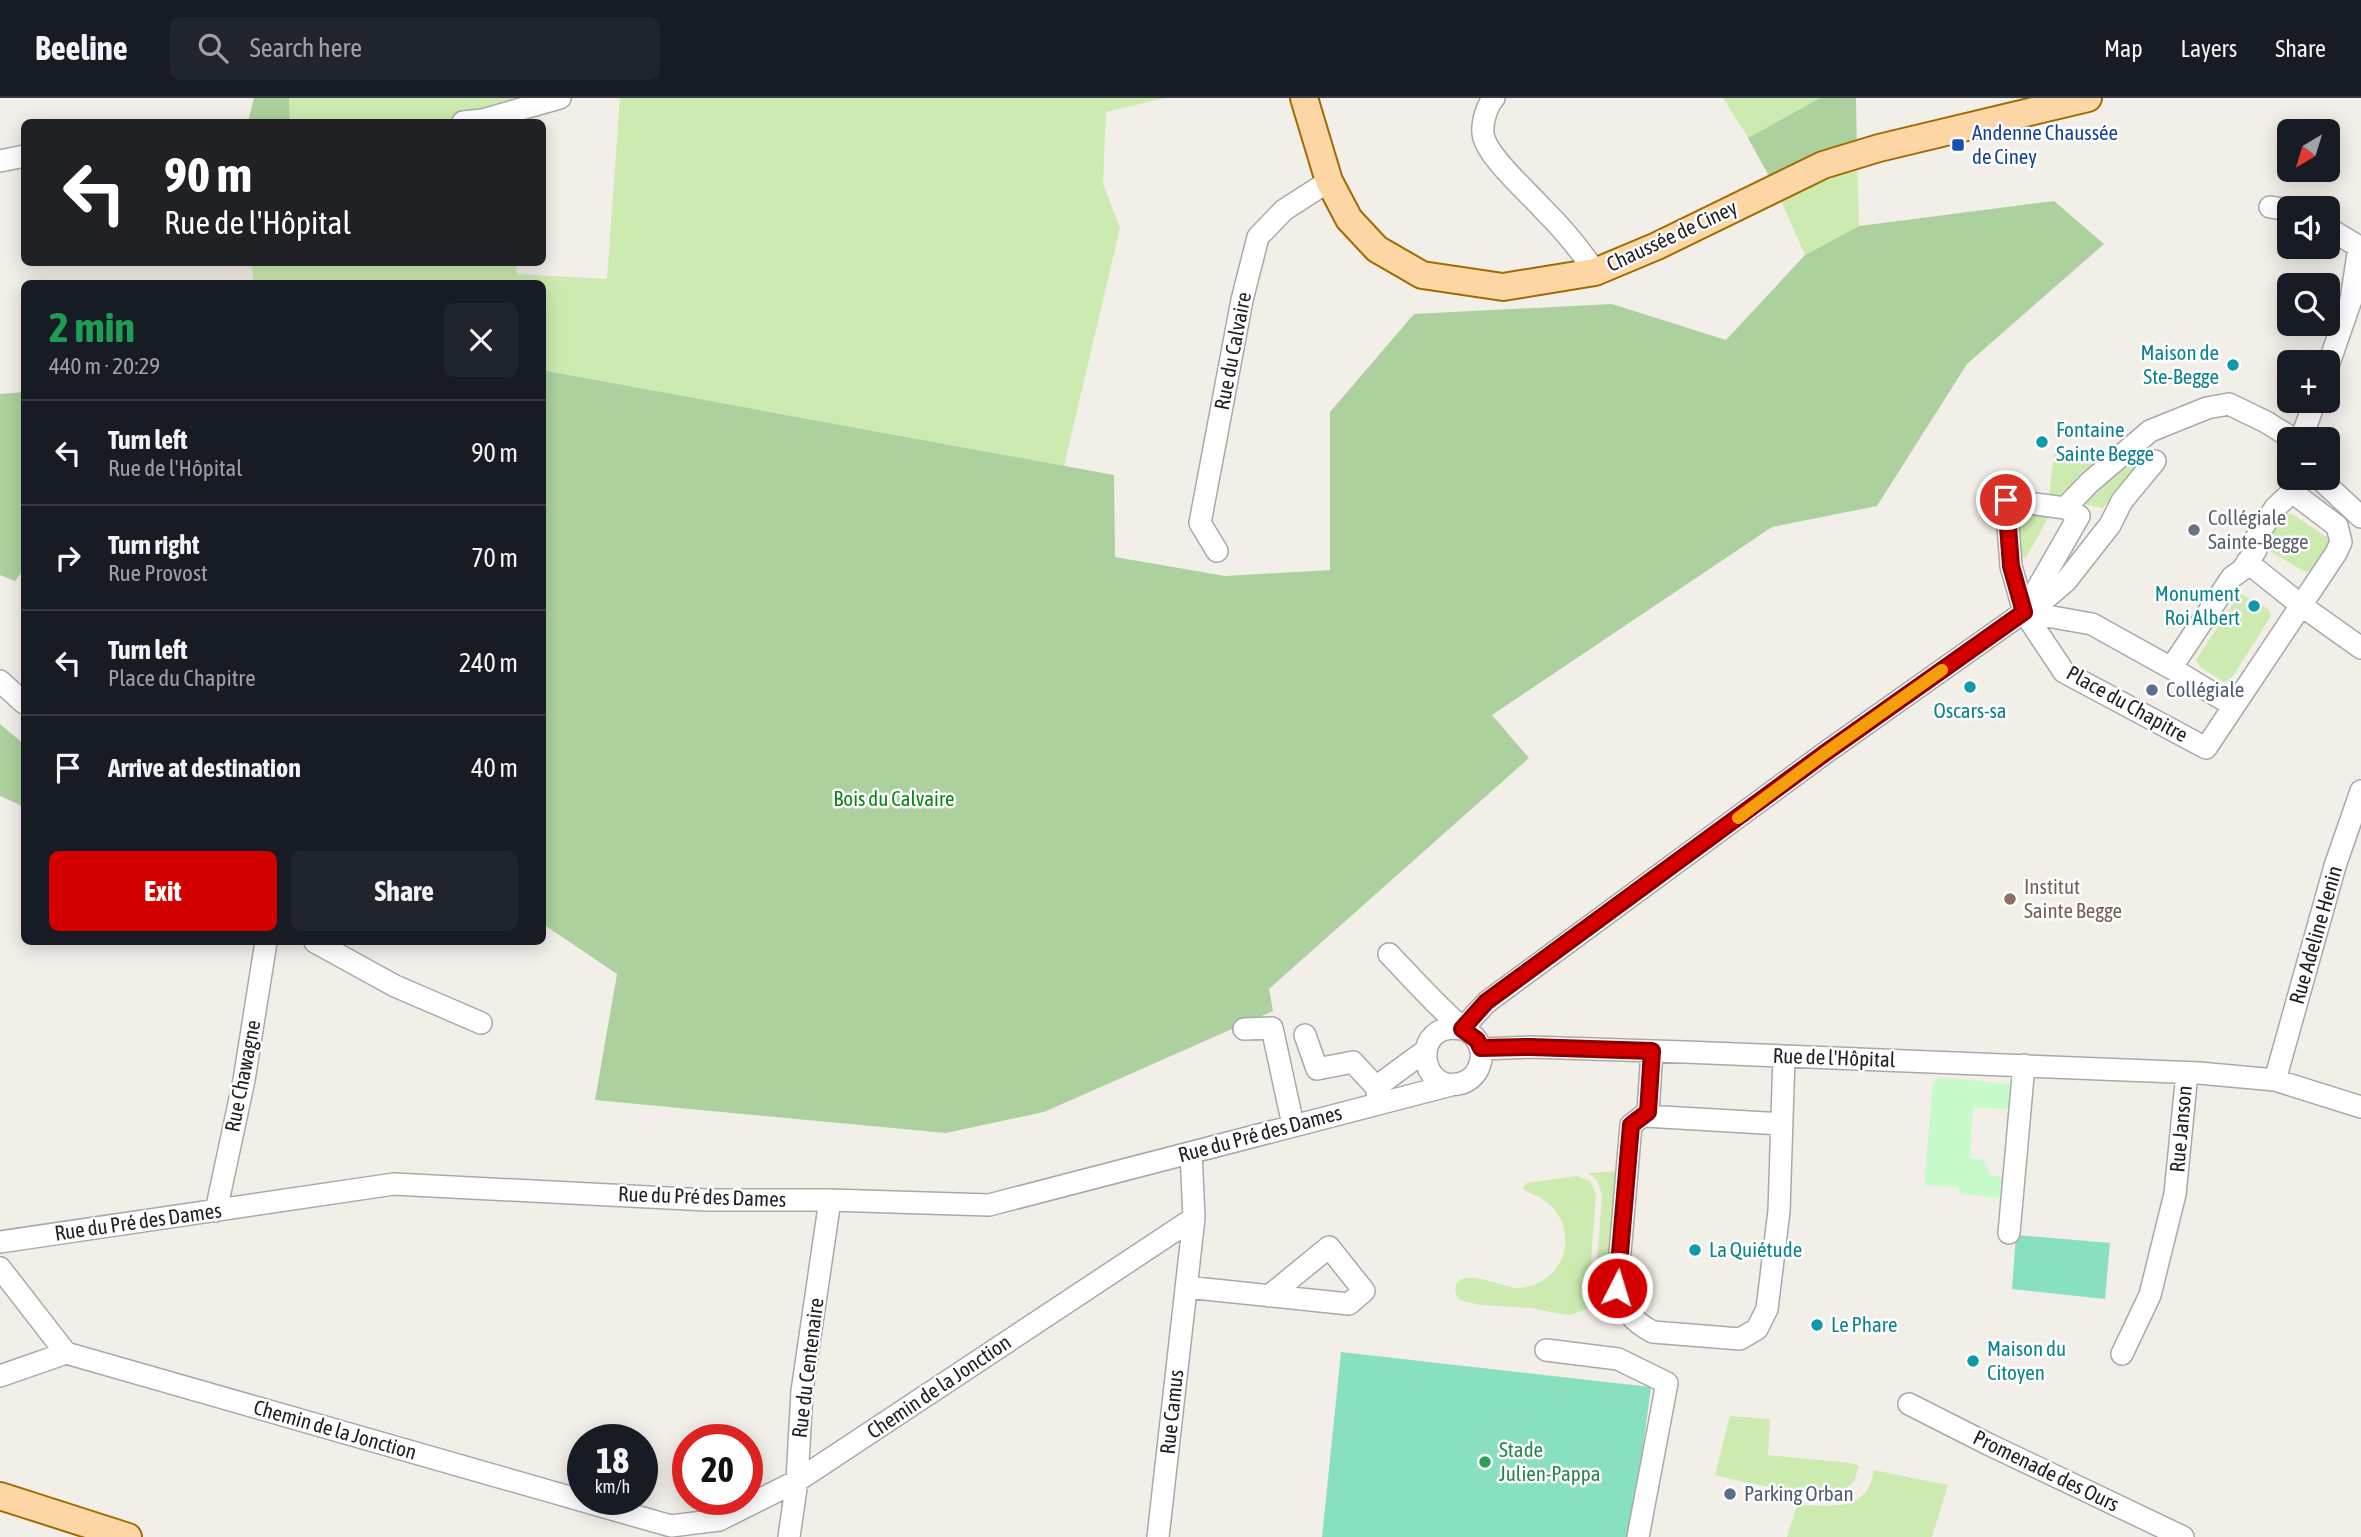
<!DOCTYPE html>
<html lang="en">
<head>
<meta charset="utf-8">
<style>
  body { margin:0; font-family:"Asap Condensed",sans-serif; background:#20242c; color:#f1f3f6; height:100vh; display:flex; flex-direction:column; font-size:26px; white-space:nowrap }
  * { box-sizing:border-box; margin:0 }
  p { font-size:23px; color:#9ea1a6 }
  .icon { flex:none; width:38px; height:38px; fill:none; stroke:currentColor; stroke-width:2; stroke-linecap:round; stroke-linejoin:round }
  .map { position:relative; flex:1; overflow:hidden }
  .panel { position:absolute; left:21px; top:182px; width:525px; height:665px; display:flex; flex-direction:column; background:#171b24; border-radius:10px; box-shadow:0 4px 18px #0003 }
  .panel>* { flex:none }
  .banner { position:absolute; left:21px; top:21px; width:525px; height:147px; border-radius:10px; box-shadow:0 4px 18px #0003; background:#202124; color:#fff; overflow:hidden }
  .needle { width:46px; rotate:218deg }
  .controls { position:absolute; left:2277px; top:21px; display:grid; gap:14px }
  .controls a { display:grid; place-items:center; width:63px; height:63px; border-radius:10px; background:#171b24; box-shadow:0 4px 18px #0003; font-size:35px }
  .speed { position:absolute; left:567px; top:1326px; display:flex; gap:14px; font-size:35px; font-weight:700; text-align:center }
  .speed>* { display:grid; place-content:center; width:91px; height:91px; border-radius:50%; background:#171b24; box-shadow:0 4px 18px #0003; line-height:1 }
  .speed small { font-size:18px; font-weight:400 }
  .speed .limit { border:10px solid #d22; background:#fff; color:#111 }
  .pin { position:absolute; display:grid; place-items:center; width:60px; height:60px; color:#fff; margin:-30px; border:4px solid #fff; border-radius:50%; box-shadow:0 2px 7px #0007 }
  .me { position:absolute; width:77px; margin:-38px; rotate:5deg; stroke-linejoin:round; filter:drop-shadow(0 0 5px #0008) }
  .turn { display:flex; align-items:center; gap:24px; height:147px; padding:0 28px; font-size:32px }
  .turn .icon { width:91px; height:91px; stroke-width:2.5 }
  .turn b { display:block; font-size:49px; line-height:60px }
  .round { display:grid; place-items:center; flex:none; width:74px; height:74px; border-radius:10px; background:#20242c }
  .overview { display:flex; align-items:center; justify-content:space-between; height:119px; padding:0 28px }
  h1 { font-size:42px; font-weight:700; line-height:52px; color:#1e9e55 }
  .cta { display:flex; gap:14px; margin-top:auto; padding:14px 28px }
  .cta a { flex:1; height:80px; border-radius:10px; background:#d40000; color:#fff; font-size:28px; font-weight:700; line-height:80px; text-align:center }
  .cta a+a { background:#20242c; color:#f1f3f6 }
  ul { padding:0; list-style:none }
  li { display:flex; align-items:center; gap:21px; height:105px; padding:0 28px; border-top:2px solid #363941 }
  li div { flex:1 }
  li b { display:block; font-size:26px }
  li em { font-style:normal }
  header { display:flex; align-items:center; gap:42px; box-sizing:border-box; height:98px; padding:0 35px; background:#171b24; border-bottom:2px solid #363941 }
  header strong { font-size:33px }
  nav { display:flex; gap:38px; margin-inline-start:auto; font-size:24px }
  .search { width:490px; height:63px; background:#20242c; display:flex; align-items:center; gap:18px; box-sizing:border-box; padding:0 24px; border-radius:10px; color:#9ea1a6; font-size:26px }
  .map>svg:first-child { display:block }
  .grass { fill:#cdebb0 }
  .forest { fill:#add19e }
  .park { fill:#c8facc }
  .pitch { fill:#88e0be }
  .lines { fill:none; stroke-linecap:round; stroke-linejoin:round }
  .minor-casing { stroke:#a9a9a9; stroke-width:24 }
  .major-casing { stroke:#a06b00; stroke-width:30 }
  .minor { stroke:#fff; stroke-width:21 }
  .major { stroke:#fcd6a4; stroke-width:26 }
  .route-casing { stroke:#8a0000; stroke-width:18 }
  .route { stroke:#d40000; stroke-width:12 }
  .slow { stroke:#f59e0b; stroke-width:12 }
  .transit-dot { fill:#1a4fb4; stroke:#fff; stroke-width:2.5 }
  .culture-dot { fill:#0f9aa8; stroke:#fff; stroke-width:2.5 }
  .worship-dot { fill:#6b7280; stroke:#fff; stroke-width:2.5 }
  .service-dot { fill:#5c6f8a; stroke:#fff; stroke-width:2.5 }
  .education-dot { fill:#8d6e63; stroke:#fff; stroke-width:2.5 }
  .leisure-dot { fill:#2e9e5b; stroke:#fff; stroke-width:2.5 }
  .labels { text-anchor:middle; stroke-width:5; stroke-linejoin:round; paint-order:stroke }
  .transit-label { font-size:21px; fill:#164399; stroke:#fff; text-anchor:start }
  .street-label { font-size:21px; fill:#222; stroke:#fff }
  .culture-label { font-size:21px; fill:#0d838f; stroke:#fff; text-anchor:start }
  .worship-label { font-size:21px; fill:#5b616d; stroke:#fff; text-anchor:start }
  .service-label { font-size:21px; fill:#4e5e75; stroke:#fff; text-anchor:start }
  .park-label { font-size:21px; fill:#0c8416; stroke:#fff }
  .education-label { font-size:21px; fill:#785e54; stroke:#fff; text-anchor:start }
  .leisure-label { font-size:21px; fill:#27864d; stroke:#fff; text-anchor:start }
</style>
</head>
<body>
<header>
<strong>Beeline</strong>
<div class="search"><svg class="icon" aria-label="search" viewBox="0 0 24 24"><circle cx="10" cy="10" r="6"/><path d="M15 15l6 6"/></svg>Search here</div>
<nav><a>Map</a><a>Layers</a><a>Share</a></nav>
</header>
<div class="map">
<svg width="2361" height="1439" viewBox="0 0 2361 1439">
  <rect width="100%" height="100%" fill="#f2efe9"/>
  <path class="grass" d="M289,0h250c-30,9 -59,18 -90,23 -49,6 -109,1 -159,1z
    M620,0h545l-59,14 -3,72 17,44 -56,238 -521,-96 -1,-86 -289,-1 -1,-21h264l1,12 90,5z
    M1723,0h97l-72,40z
    M1857,56l2,72 -54,29 -30,-68z
    M2142,350l7,6 -46,54 -19,-4 -1,-7z
    M2055,351l48,12 -43,36 -9,-1 -2,-2z
    M2012,407l37,11 -23,42 -6,-1z
    M2285,415l7,1 35,23 2,8 -16,25 -8,2 -39,-23 -2,-8 17,-26z
    M2241,496l11,6 -3,6 8,5 5,-6 7,5 2,6 -40,63 -7,3 -24,-15 -4,-7 42,-64z
    M1621,1073l-12,122 -8,3 -6,-8 7,-93 -5,-15 -9,-7z
    M1577,1078l13,5 6,13 -7,93 4,15 -2,5 -21,8 -9,-1 -30,-6 -51,-3 -21,-5c-3,-5 -5,-9 -3,-15 7,-18 46,2 60,3 9,0 18,-2 26,-7 29,-17 31,-57 6,-78 -7,-6 -16,-9 -24,-13l-1,-3 4,-4z
    M1730,1318l40,3 -2,36 83,8 8,3 -5,15 -9,9c-44,4 -88,-4 -130,-15z
    M1874,1372l74,15 -16,52h-145l10,-32c35,0 70,9 77,-35z"/>
  <path class="forest" d="M254,0h35l1,24h-42z
    M1820,0h36l1,56 -82,33 -27,-49z
    M2054,103l50,43 -137,120 -90,142 -105,21 -280,188 37,43 -260,231 4,22 -229,101 -98,21 -351,-33 22,-126 -74,-50 -1,-554 572,105 1,82 110,19 105,-6v-158l84,-98 198,-10 114,36 79,-85 54,-29z
    M24,294v177l-9,12 -15,-6v-181z
    M0,626l24,20v63l-24,-11z"/>
  <path class="park" d="M1939,979l70,7 5,6 -2,19 -39,-1 -3,50 14,2 6,15 20,3 -2,21 -48,-5 -1,-7 -35,-2 9,-102z"/>
  <path class="pitch" d="M2016,1137l94,8 -5,56 -93,-10z
    M1341,1254l310,35 -20,150h-309z"/>
  <g class="lines">
    <g class="minor-casing">
      <path id="minor" d="M1494,0c-7,7 -12,24 -11,35 1,21 46,60 60,76 19,19 37,40 52,63
        M463,24l19,-2 78,-22
        M0,63l24,-5
        M2270,109l19,3
        M2328,130l33,20
        M2328,268l23,-66 8,-53
        M2301,341l14,-38
        M2319,380l42,39
        M2006,402l59,8 14,8 -55,96 -13,-46z
        M2065,410l24,-25 61,-52 57,-23 22,-4 37,18 21,13 3,4
        M1217,453l-17,-28 42,-223 16,-63 26,-27 45,-29
        M2247,464l55,44 59,42
        M2024,514l40,60 142,76 130,-195 5,-11 -4,-16
        M2024,514l68,12 79,44
        M0,583l24,22
        M2234,608l-63,-38 61,-91 10,-7 14,-20v-12l19,-30 17,-16 45,34
        M315,844l80,44 86,37
        M1389,856c23,24 46,50 71,72 5,5 12,7 16,13 11,15 4,38 -14,44 -43,14 -53,-63 0,-54
        M1244,931l28,-1 21,97
        M1462,931l25,-27 338,-249 199,-141 8,-2 34,-29 44,-56 12,-24 33,-40
        M1305,937l12,34 36,-7 23,25
        M1481,951l49,-2 155,5 514,21 76,7 86,27
        M1652,953l-4,61 -17,13 -14,163c6,21 16,34 36,44l87,7 17,-10 10,-20 12,-98 5,-155
        M2275,982l60,-214 26,-75
        M1379,1003l-3,-14 49,-36
        M1645,1018l137,8
        M216,1113l28,-131 22,-138
        M2009,1135l15,-168
        M0,1144l394,-58 313,16h123l159,5 466,-121
        M0,1170l66,85
        M1186,1189l163,17 15,-13 -35,-44 -60,49
        M1546,1252l72,9 49,24 -29,154
        M2122,1256l28,-59 25,-101 12,-121
        M0,1278l66,-23 605,173 48,-6 78,-39 397,-263
        M1909,1306l79,40 195,93
        M789,1439l8,-56 5,-90 28,-191
        M1158,1439l36,-319 -3,-65"/>
    </g>
    <g class="major-casing">
      <path id="major" d="M1304,0l25,83 20,38 28,30 45,26 81,12 92,-15 62,-26 166,-81 56,-17 209,-50
        M0,1398l128,41"/>
    </g>
    <use href="#minor" class="minor"/>
    <use href="#major" class="major"/>
  </g>
  <g class="lines">
    <g class="route-casing">
      <path id="route" d="M1617,1190l14,-163 17,-13 4,-61 -122,-4 -49,1 -4,-8 -15,-11 24,-27 339,-249 199,-141 -13,-46 -5,-66"/>
    </g>
    <use href="#route" class="route"/>
    <path class="slow" d="M1738,720l87,-65 117,-83"/>
  </g>
  <rect class="transit-dot" x="1951" y="40" width="14" height="14" rx="3.5"/>
  <g class="culture-dot">
    <circle cx="2233" cy="267" r="7"/>
    <circle cx="2042" cy="344" r="7"/>
    <circle cx="2254" cy="508" r="7"/>
    <circle cx="1970" cy="589" r="7"/>
    <circle cx="1695" cy="1152" r="7"/>
    <circle cx="1817" cy="1227" r="7"/>
    <circle cx="1973" cy="1263" r="7"/>
  </g>
  <circle class="worship-dot" cx="2194" cy="432" r="7"/>
  <g class="service-dot">
    <circle cx="2152" cy="592" r="7"/>
    <circle cx="1730" cy="1396" r="7"/>
  </g>
  <circle class="education-dot" cx="2010" cy="801" r="7"/>
  <circle class="leisure-dot" cx="1485" cy="1364" r="7"/>
  <g class="labels">
    <g class="transit-label">
      <text x="1972" y="42">Andenne Chaussée<tspan x="1972" dy="24">de Ciney</tspan></text>
    </g>
    <g class="street-label">
      <text transform="translate(1672 138) rotate(-25)" y="7">Chaussée de Ciney</text>
      <text transform="translate(1233 253) rotate(-79)" y="7">Rue du Calvaire</text>
      <text transform="translate(2127 606) rotate(29)" y="7">Place du Chapitre</text>
      <text transform="translate(2316 837) rotate(-74)" y="7">Rue Adeline Henin</text>
      <text transform="translate(1834 960) rotate(2)" y="7">Rue de l'Hôpital</text>
      <text transform="translate(243 978) rotate(-79)" y="7">Rue Chawagne</text>
      <text transform="translate(2181 1031) rotate(-85)" y="7">Rue Janson</text>
      <text transform="translate(1260 1036) rotate(-15)" y="7">Rue du Pré des Dames</text>
      <text transform="translate(702 1099) rotate(2)" y="7">Rue du Pré des Dames</text>
      <text transform="translate(138 1124) rotate(-8)" y="7">Rue du Pré des Dames</text>
      <text transform="translate(808 1270) rotate(-83)" y="7">Rue du Centenaire</text>
      <text transform="translate(939 1289) rotate(-34)" y="7">Chemin de la Jonction</text>
      <text transform="translate(1172 1314) rotate(-84)" y="7">Rue Camus</text>
      <text transform="translate(335 1332) rotate(16)" y="7">Chemin de la Jonction</text>
      <text transform="translate(2046 1373) rotate(26)" y="7">Promenade des Ours</text>
    </g>
    <g class="culture-label">
      <text x="2219" y="262" text-anchor="end">Maison de<tspan x="2219" dy="24">Ste-Begge</tspan></text>
      <text x="2056" y="339">Fontaine<tspan x="2056" dy="24">Sainte Begge</tspan></text>
      <text x="2240" y="503" text-anchor="end">Monument<tspan x="2240" dy="24">Roi Albert</tspan></text>
      <text x="1970" y="620" text-anchor="middle">Oscars-sa</text>
      <text x="1709" y="1159">La Quiétude</text>
      <text x="1831" y="1234">Le Phare</text>
      <text x="1987" y="1258">Maison du<tspan x="1987" dy="24">Citoyen</tspan></text>
    </g>
    <g class="worship-label">
      <text x="2208" y="427">Collégiale<tspan x="2208" dy="24">Sainte-Begge</tspan></text>
    </g>
    <g class="service-label">
      <text x="2166" y="599">Collégiale</text>
      <text x="1744" y="1403">Parking Orban</text>
    </g>
    <g class="park-label">
      <text x="894" y="708">Bois du Calvaire</text>
    </g>
    <g class="education-label">
      <text x="2024" y="796">Institut<tspan x="2024" dy="24">Sainte Begge</tspan></text>
    </g>
    <g class="leisure-label">
      <text x="1499" y="1359">Stade<tspan x="1499" dy="24">Julien-Pappa</tspan></text>
    </g>
  </g>
</svg>
<div class="controls">
<a><svg class="needle" viewBox="-14 -14 28 28"><path d="M0-13l5 13h-10z" fill="#e53935"/><path d="M0 13l5-13h-10z" fill="#9ea1a6"/></svg></a>
<a><svg class="icon" aria-label="sound" viewBox="0 0 24 24"><path d="M4 9h4l5-4v14l-5-4H4zM17 9q2 3 0 6"/></svg></a>
<a><svg class="icon" aria-label="search" viewBox="0 0 24 24"><circle cx="10" cy="10" r="6"/><path d="M15 15l6 6"/></svg></a>
<a>+</a>
<a>−</a>
</div>
<div class="speed"><div>18<small>km/h</small></div><div class="limit">20</div></div>
<div class="pin" style="left:2006px;top:402px;background:#d93025"><svg class="icon" aria-label="arrive" viewBox="0 0 24 24"><path d="M6 21V4h12l-3 4 3 4H6"/></svg></div>
<svg class="me" style="left:1617px;top:1190px" viewBox="-20 -20 40 40"><circle r="17" fill="#d40000" stroke="#fff" stroke-width="3"/><path d="M0-11L8 9 0 5-8 9z" fill="#fff"/></svg>
<div class="banner">
<div class="turn"><svg class="icon" aria-label="left" viewBox="0 0 24 24"><path d="M17 20v-9H6M10 6l-5 5 5 5"/></svg><div><b>90 m</b>Rue de l'Hôpital</div></div>
</div>
<section class="panel">
<div class="overview"><div><h1>2 min</h1><p>440 m · 20:29</p></div><a class="round"><svg class="icon" aria-label="close" viewBox="0 0 24 24"><path d="M6 6l12 12M18 6L6 18"/></svg></a></div>
<ul>
<li><svg class="icon" aria-label="left" viewBox="0 0 24 24"><path d="M17 20v-9H6M10 6l-5 5 5 5"/></svg><div><b>Turn left</b><p>Rue de l'Hôpital</p></div><em>90 m</em></li>
<li><svg class="icon" aria-label="right" viewBox="0 0 24 24"><path d="M7 20v-9h11M14 6l5 5-5 5"/></svg><div><b>Turn right</b><p>Rue Provost</p></div><em>70 m</em></li>
<li><svg class="icon" aria-label="left" viewBox="0 0 24 24"><path d="M17 20v-9H6M10 6l-5 5 5 5"/></svg><div><b>Turn left</b><p>Place du Chapitre</p></div><em>240 m</em></li>
<li><svg class="icon" aria-label="arrive" viewBox="0 0 24 24"><path d="M6 21V4h12l-3 4 3 4H6"/></svg><div><b>Arrive at destination</b></div><em>40 m</em></li>
</ul>
<div class="cta"><a>Exit</a><a>Share</a></div>
</section>
</div>
</body>
</html>
